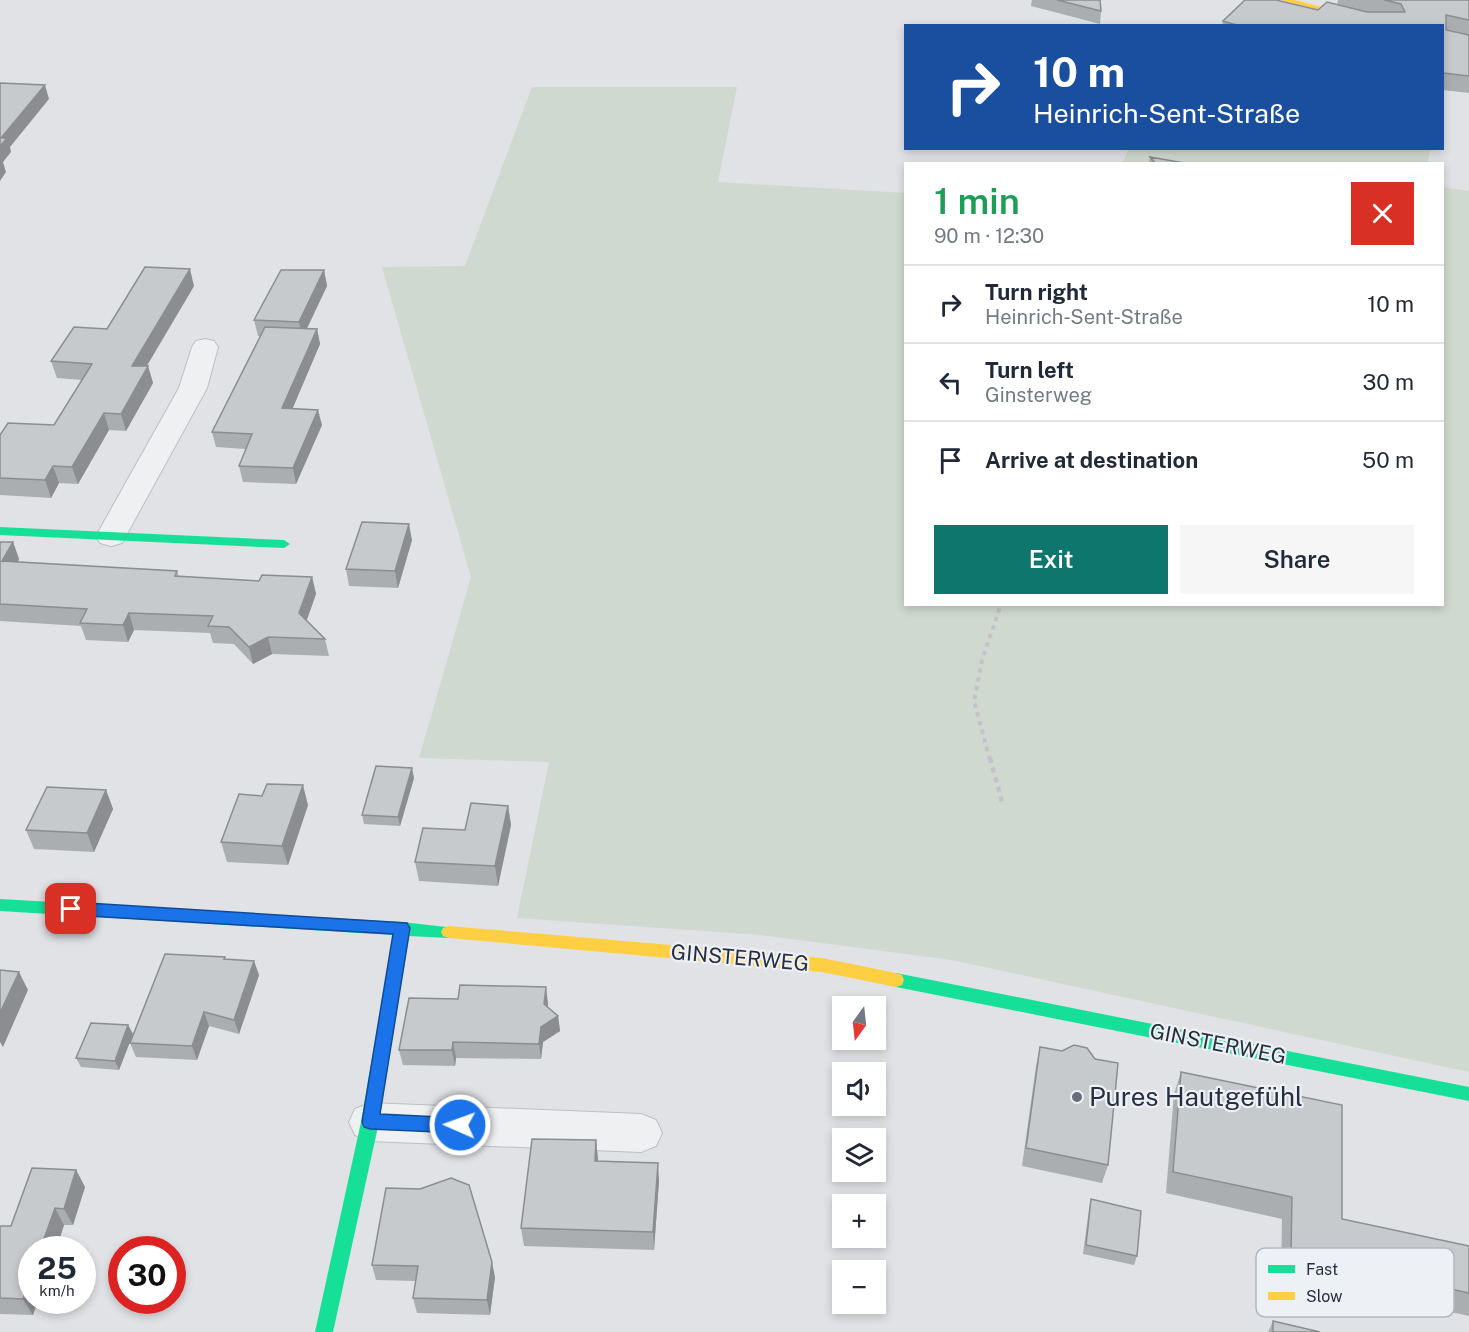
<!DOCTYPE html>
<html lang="en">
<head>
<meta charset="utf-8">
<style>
  body { margin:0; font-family:"Public Sans",sans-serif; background:#f6f6f7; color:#1f2937; height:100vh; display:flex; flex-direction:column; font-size:22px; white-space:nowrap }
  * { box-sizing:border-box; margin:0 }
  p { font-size:20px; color:#747a83 }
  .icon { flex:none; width:33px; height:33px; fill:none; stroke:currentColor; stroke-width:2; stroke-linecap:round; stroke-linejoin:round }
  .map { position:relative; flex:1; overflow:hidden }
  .drawer { position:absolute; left:904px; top:162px; width:540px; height:444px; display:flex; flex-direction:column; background:#fff; border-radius:0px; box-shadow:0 3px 9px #0003 }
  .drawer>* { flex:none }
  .hud { position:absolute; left:904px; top:24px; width:540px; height:126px; border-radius:0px; box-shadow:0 3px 9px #0003; background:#1a4fa0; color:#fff; overflow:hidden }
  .needle { width:39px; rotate:195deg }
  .controls { position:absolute; left:832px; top:996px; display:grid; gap:12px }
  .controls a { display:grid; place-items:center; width:54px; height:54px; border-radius:0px; background:#fff; box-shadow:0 3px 9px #0003; font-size:30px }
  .speed { position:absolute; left:18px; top:1236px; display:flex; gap:12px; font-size:30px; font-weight:700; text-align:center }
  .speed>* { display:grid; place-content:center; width:78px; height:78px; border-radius:50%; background:#fff; box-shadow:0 3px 9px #0003; line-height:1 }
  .speed small { font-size:15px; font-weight:400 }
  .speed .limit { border:9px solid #d22; background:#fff; color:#111 }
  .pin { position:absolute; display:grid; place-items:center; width:51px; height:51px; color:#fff; margin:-26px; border-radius:12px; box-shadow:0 3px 9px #0006 }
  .me { position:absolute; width:66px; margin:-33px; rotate:272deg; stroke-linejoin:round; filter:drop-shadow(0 0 4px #0008) }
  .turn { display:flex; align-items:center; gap:21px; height:126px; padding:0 30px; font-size:27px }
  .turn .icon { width:78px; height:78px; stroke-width:2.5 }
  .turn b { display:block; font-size:42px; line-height:51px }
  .round { display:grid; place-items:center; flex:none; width:63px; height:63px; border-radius:0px; background:#f6f6f7 }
  .summary { display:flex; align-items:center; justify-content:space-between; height:102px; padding:0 30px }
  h1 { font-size:36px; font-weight:600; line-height:45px; color:#1e9e55 }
  .cta { display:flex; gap:12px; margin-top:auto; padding:12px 30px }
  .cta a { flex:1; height:69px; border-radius:0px; background:#0f766e; color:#fff; font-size:24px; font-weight:600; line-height:69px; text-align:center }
  .cta a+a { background:#f6f6f7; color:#1f2937 }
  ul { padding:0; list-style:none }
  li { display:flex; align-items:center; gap:18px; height:78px; padding:0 30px; border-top:2px solid #e0e1e3 }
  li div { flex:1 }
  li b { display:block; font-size:22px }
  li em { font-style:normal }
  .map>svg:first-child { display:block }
  .green { fill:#d0d9d0 }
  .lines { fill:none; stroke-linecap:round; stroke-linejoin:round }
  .street-casing { stroke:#bdbfc2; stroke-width:2 }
  .path-far1 { stroke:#c2c3c8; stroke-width:4; stroke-dasharray:4.5 4.5; stroke-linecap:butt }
  .path { stroke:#c2c3c8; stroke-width:4.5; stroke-dasharray:5 5; stroke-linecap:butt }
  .street { fill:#eff0f2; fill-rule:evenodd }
  .fast { fill:#16e098; fill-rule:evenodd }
  .slow { fill:#ffcf43; fill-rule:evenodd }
  .wall { fill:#abaeb0 }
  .shaded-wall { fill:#8b8d90 }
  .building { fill:#c7cacd; stroke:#8b8d90; stroke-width:1.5 }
  .route { fill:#1a73e8; stroke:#114b97; stroke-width:1.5 }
  .poi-dot { fill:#686d78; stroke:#edf0f5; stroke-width:2 }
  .labels { text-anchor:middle; stroke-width:4.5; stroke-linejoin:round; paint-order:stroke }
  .street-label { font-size:21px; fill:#272e3e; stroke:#edf0f5 }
  .near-poi-label { font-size:26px; fill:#272e3e; stroke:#edf0f5; text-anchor:start }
  .key { fill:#edf0f5; stroke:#b2b6be; stroke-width:1.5 }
  .key-label { font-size:16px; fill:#272e3e }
</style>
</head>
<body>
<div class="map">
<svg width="1469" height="1332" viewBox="0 0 1469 1332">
  <rect width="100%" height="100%" fill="#e0e2e5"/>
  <path class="green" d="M532,87h205l-19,95 188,11v411h537v-417l26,4v881l-517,-112 -192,-25 -243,-17 32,-156 -130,-4 52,-181 -89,-310 83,-1z
    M1129,149h301l-2,14 -306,1z"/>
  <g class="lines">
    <g class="street-casing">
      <path id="street" d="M205,339l9,2 4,6 -11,41 -85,155 -11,3 -11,-3 -4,-7 83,-148 13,-41 4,-6z
        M370,1103l271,11 15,6 6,13 -6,13 -15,6 -271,-11 -15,-6 -6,-13 6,-13z"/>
    </g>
    <path class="path-far1" d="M990,760l-16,-59 8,-41 19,-56"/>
    <path class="path" d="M990,758l12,44"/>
    <use href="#street" class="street"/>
    <path class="fast" d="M0,527l284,13 6,4 -6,4 -284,-13z
      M0,899l402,23 53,6 2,4 -2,4 -6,2 -40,-2 -30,186 -46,210h-18l46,-210 32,-187 -393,-24z
      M896,973l573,114v14l-573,-114 -6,-2 -2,-5 2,-5z"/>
    <path class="slow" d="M1281,0h14l98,26h-16z
      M449,926l373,32 74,15 6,2 2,5 -2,5 -6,2 -74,-15 -373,-34 -6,-2 -2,-4 2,-4z"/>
  </g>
  <path class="wall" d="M1032,0h68l1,11 -1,13 -69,-18z
    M1338,0h131v93l-26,-3v-64h-221l1,-5 95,-11 19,-5z
    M1150,157l40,7h-41z
    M324,270l3,16 -20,43h10l3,15 -28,65 30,16 -26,59 -53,-2 -4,-16 7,-17 -30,-2 -4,-15 48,-96h-2l-4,-16z
    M194,286l-47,80h1l5,17 -27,48 -17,-1 -31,54 -19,-1 -8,15 -51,-3v-60l54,-10 28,-45 -25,-2 -6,-17 56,-32z
    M412,540l-14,48 -49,-2 -3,-17z
    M0,542h13l6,17 -1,3 159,9 2,6 80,4 53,-4 4,17 -10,27 19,18 4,17 -57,-2 -19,10 -19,-20 -21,-1 -3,-10 -76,-3 -6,12 -42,-2 -5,-14 -81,-5z
    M414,778l-14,48 -36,-2 -2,-9z
    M106,790l7,19 -19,43 -60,-3 -8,-19z
    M308,805l-20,60 -61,-3 -6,-20z
    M508,806l3,19 -13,61 -79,-5 -4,-19 50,-32z
    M225,957v2l29,2 5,14 -20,59 -30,-8 -12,34 -61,-3 -6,-14z
    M548,1003v4l10,9 2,15 -17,11 -2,17 -85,-1 -1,8 -52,-1 -4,-15z
    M128,1025l5,9 -14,36 -38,-3 -5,-9z
    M1040,1047l68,118 -6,18 -80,-17 14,-100z
    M1181,1072l161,147 127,27v70l-188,-42 1,-55 -116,-26 8,-99z
    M596,1140l2,21 61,20 -5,69 -130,-4 -3,-18z
    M76,1170l9,17 -12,38h-9l-31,90 -33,-1v-88h11z
    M386,1188l109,89 -5,38 -73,-2 -4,-15 3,-17 -40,-1 -4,-15z
    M1091,1199l46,57 -3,9 -51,-11 6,-45z
    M1273,1321l47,11h-52z"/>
  <path class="shaded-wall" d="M45,85l4,14 -39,48 1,5 -8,10 3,10 -6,9v-35l1,-8z
    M190,269l4,17 -57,96 -5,-16z
    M324,270l3,16 -25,52 -3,-16z
    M317,329l3,15 -34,80 -4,-16z
    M148,366l5,17 -27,48 -5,-17z
    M318,410l4,15 -26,59 -3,-16z
    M104,413l5,17 -31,54 -6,-17z
    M53,466l6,17 -8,15 -6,-18z
    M409,524l3,16 -14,48 -3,-17z
    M13,542l6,17 -10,19 -7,-17z
    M312,577l4,17 -13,37 -4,-18z
    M129,613l5,17 -6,12 -5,-17z
    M268,637l4,17 -19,10 -4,-17z
    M412,768l2,10 -14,48 -2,-9z
    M303,785l5,20 -20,60 -6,-19z
    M106,790l7,19 -19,43 -7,-19z
    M508,806l3,19 -13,61 -3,-20z
    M254,961l5,14 -20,59 -5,-14z
    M19,972l9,18 -25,57 -3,-5v-29z
    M546,987l2,16 -2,17 -2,-16z
    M204,1012l5,14 -12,34 -5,-14z
    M558,1016l2,15 -17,11 -2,17 -2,-15 2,-17z
    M128,1025l5,9 -14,36 -4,-9z
    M453,1042l3,16 -1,8 -3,-16z
    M596,1140l2,19 -1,20 -2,-18z
    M658,1163l1,18 -5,69 -1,-18z
    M76,1170l9,17 -12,38 -9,-16z
    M55,1208l9,17 -8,25h-16z
    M492,1262l3,15 -5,38 -3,-15z
    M32,1275v25h6l-5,15 -10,-16z"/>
  <path class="building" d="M1057,0h43l1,11z
    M1245,0h31l42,10 9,-8 40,10h38l-4,-8 -17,-4h85v20l-23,-5v15l23,5v41l-26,-3v-47h-203l-17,-5z
    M0,83l45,2 -44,53h6l-7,8z
    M1150,157l40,7h-34z
    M145,267l45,2 -58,97h16l-27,48 -17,-1 -32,54 -19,-1 -8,14 -45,-2v-43l8,-12 46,2 38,-61 -41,-3 23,-34 33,2z
    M281,270h43l-25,52 -45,-2z
    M265,327l52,2 -35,79 36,2 -25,58 -54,-2 13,-32 -40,-2z
    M362,522l47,2 -14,47 -49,-2z
    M0,542h13l-11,19 175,10 -2,5 84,5 3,-6 50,2 -13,36 26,26 -57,-2 -19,10 -20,-20 -21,-1 5,-10 -84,-3 -6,12 -43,-2 7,-14 -87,-5z
    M376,766l36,2 -14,49 -36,-2z
    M267,784l36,1 -21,61 -61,-4 18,-48 23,2z
    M47,787l59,3 -19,43 -61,-3z
    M471,803l37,3 -13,60 -80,-4 8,-34 42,2z
    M165,954l60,3 -1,2 30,2 -20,59 -30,-8 -12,34 -62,-3z
    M0,970l19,2 -19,41z
    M460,985l86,2 -2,17 14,12 -17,11 -2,17 -86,-2 -1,8h-53l10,-52 49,1z
    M91,1023l37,2 -13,36 -39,-3z
    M1074,1045l13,3 8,11 23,4 -10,102 -82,-17 14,-101 22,4z
    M1181,1072l161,33v114l127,27v47l-178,-40 1,-56 -119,-25z
    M532,1139l64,1 -1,21 63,2 -5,69 -132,-4z
    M32,1168l44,2 -12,39 -9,-1 -15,42h-8v25l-9,24 -23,-1v-72h11z
    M451,1178l18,7 23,77 -5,38 -74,-2 5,-32 -46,-1 14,-77 34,1z
    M1091,1199l50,12 -4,45 -51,-11z
    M1273,1321l47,11h-47z"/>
  <path class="route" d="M71,902l336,21 3,5 -30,186 80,4 7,2 2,5 -2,6 -7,2 -90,-4 -6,-2 -2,-5 31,-188 -322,-19 -8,-6z"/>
  <circle class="poi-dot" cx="1077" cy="1097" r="6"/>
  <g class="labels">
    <g class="street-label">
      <text transform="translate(740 958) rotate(5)" y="7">GINSTERWEG</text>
      <text transform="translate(1218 1044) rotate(11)" y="7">GINSTERWEG</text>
    </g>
    <g class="near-poi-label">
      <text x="1089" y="1106">Pures Hautgefühl</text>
    </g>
  </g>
  <rect x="1256" y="1248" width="198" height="69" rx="9" class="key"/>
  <rect x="1268" y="1265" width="27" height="8" fill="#16e098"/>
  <rect x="1268" y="1292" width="27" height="8" fill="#ffcf43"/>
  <g class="key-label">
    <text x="1306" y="1275">Fast</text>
    <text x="1306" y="1302">Slow</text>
  </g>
</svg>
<div class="controls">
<a><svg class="needle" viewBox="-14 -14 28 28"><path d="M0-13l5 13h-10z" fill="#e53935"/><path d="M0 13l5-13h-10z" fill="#747a83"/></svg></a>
<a><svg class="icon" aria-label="sound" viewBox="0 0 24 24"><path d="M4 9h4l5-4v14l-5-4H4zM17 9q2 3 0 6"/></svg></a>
<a><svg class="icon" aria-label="layers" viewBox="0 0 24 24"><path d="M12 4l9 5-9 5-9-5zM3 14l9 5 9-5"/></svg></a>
<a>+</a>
<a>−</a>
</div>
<div class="speed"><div>25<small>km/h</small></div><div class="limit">30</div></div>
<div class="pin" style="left:71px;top:909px;background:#d93025"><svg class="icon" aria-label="arrive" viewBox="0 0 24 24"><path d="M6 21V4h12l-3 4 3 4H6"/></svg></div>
<svg class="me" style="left:460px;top:1125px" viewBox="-20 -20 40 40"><circle r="17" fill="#1a73e8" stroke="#fff" stroke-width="3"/><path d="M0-11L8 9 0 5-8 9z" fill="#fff"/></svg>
<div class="hud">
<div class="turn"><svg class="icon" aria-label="right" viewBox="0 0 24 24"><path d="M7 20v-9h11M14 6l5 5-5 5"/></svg><div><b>10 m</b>Heinrich-Sent-Straße</div></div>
</div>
<section class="drawer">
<div class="summary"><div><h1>1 min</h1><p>90 m · 12:30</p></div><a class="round" style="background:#d93025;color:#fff"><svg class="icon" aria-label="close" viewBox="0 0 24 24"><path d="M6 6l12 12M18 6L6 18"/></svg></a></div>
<ul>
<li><svg class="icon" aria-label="right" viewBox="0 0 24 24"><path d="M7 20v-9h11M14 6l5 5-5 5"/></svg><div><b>Turn right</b><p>Heinrich-Sent-Straße</p></div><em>10 m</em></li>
<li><svg class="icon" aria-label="left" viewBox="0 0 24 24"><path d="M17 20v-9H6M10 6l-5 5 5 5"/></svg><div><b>Turn left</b><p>Ginsterweg</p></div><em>30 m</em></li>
<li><svg class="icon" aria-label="arrive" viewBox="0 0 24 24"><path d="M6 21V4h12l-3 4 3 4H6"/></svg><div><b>Arrive at destination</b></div><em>50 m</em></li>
</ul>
<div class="cta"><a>Exit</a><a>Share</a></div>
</section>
</div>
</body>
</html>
